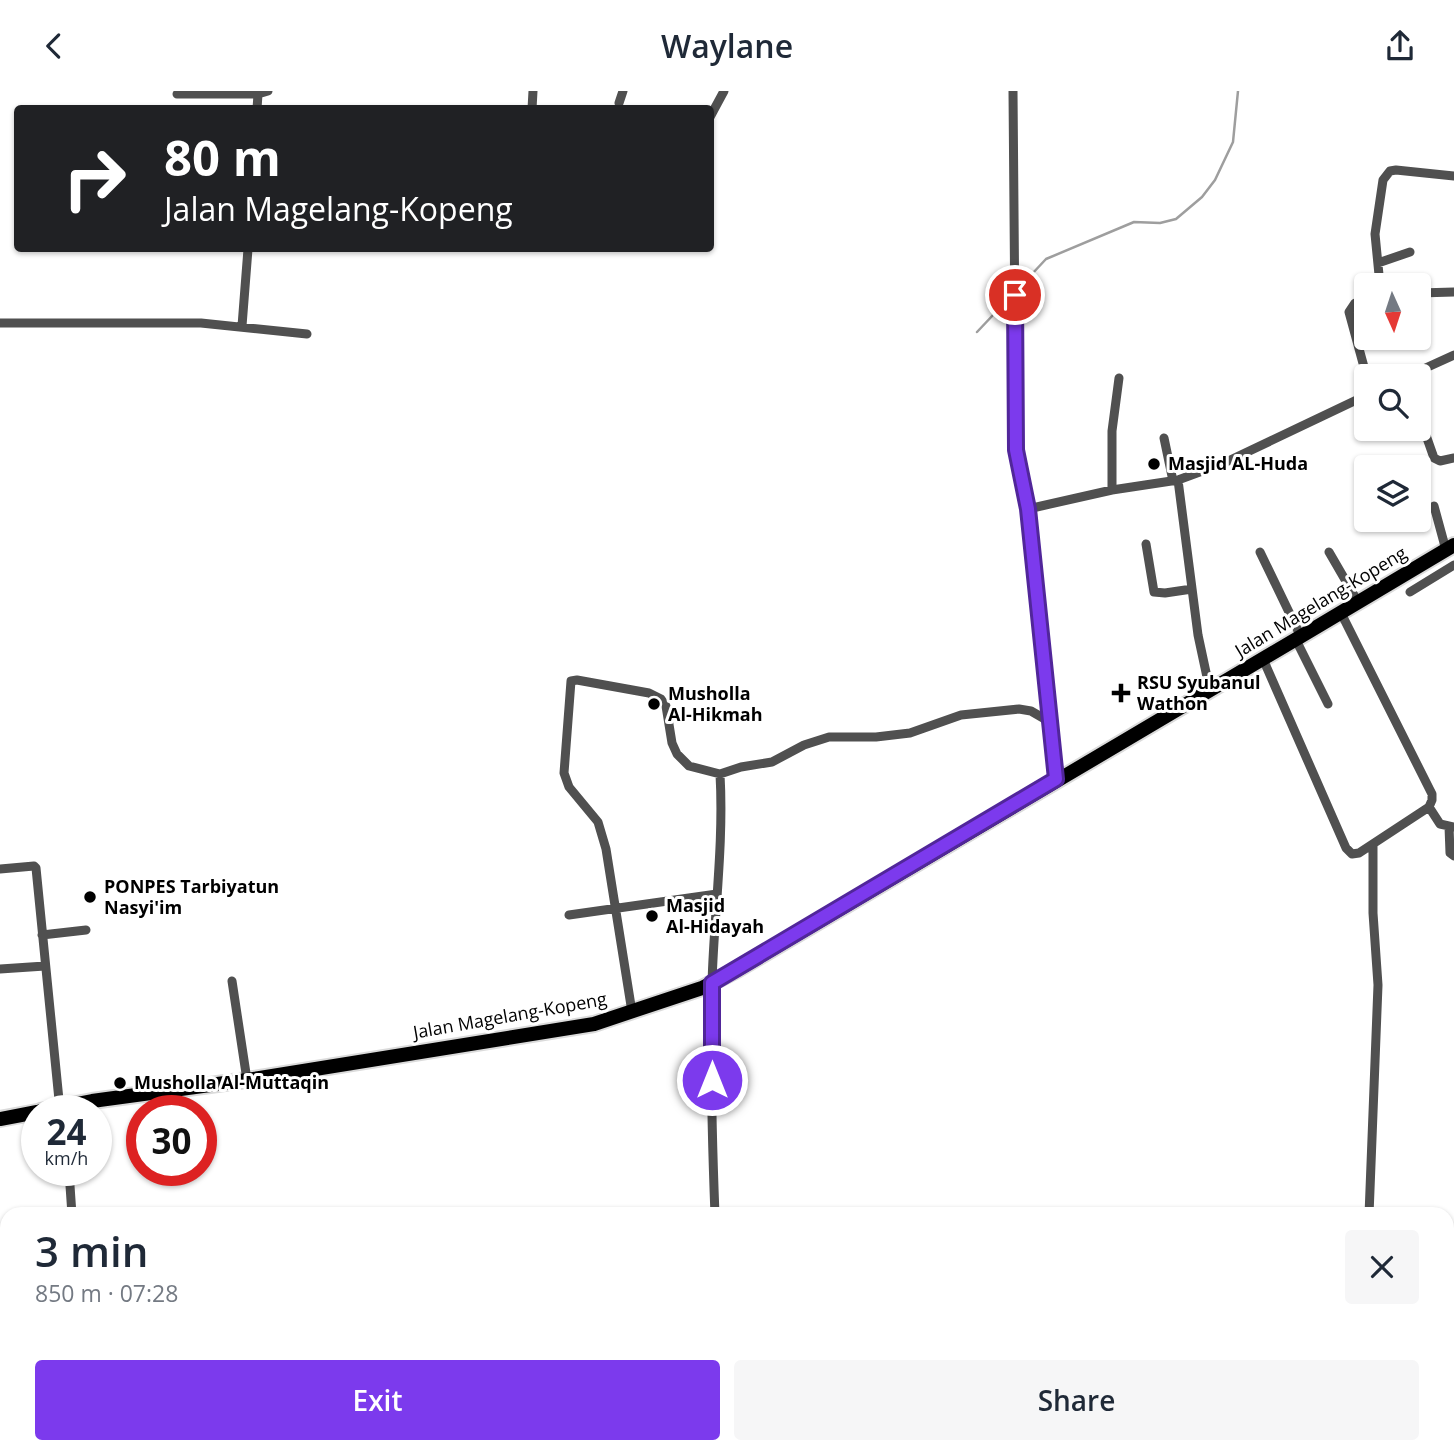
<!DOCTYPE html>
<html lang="en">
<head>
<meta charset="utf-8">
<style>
  body { margin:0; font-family:"Open Sans",sans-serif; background:#f6f6f7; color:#1f2937; height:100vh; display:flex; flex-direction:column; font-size:26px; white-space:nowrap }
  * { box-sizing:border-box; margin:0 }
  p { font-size:23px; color:#747a83 }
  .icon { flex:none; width:38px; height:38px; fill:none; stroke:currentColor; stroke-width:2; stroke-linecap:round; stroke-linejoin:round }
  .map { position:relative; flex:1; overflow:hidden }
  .sheet { position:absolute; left:0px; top:1116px; width:1454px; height:247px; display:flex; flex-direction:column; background:#fff; border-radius:21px 21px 0 0; box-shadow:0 2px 5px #0004 }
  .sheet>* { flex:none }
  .guide { position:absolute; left:14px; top:14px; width:700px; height:147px; border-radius:7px; box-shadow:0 2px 5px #0004; background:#202124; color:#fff; overflow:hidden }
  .needle { width:46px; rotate:177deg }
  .buttons { position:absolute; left:1354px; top:182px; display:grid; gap:14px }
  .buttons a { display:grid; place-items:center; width:77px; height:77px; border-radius:7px; background:#fff; box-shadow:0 2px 5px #0004; font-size:35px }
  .speed { position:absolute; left:21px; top:1004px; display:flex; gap:14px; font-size:35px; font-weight:700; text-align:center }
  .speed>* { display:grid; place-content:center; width:91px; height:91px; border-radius:50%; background:#fff; box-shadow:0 2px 5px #0004; line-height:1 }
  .speed small { font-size:18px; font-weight:400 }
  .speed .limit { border:10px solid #d22; background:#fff; color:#111 }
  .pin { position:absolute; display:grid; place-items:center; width:60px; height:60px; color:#fff; margin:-30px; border:4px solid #fff; border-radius:50%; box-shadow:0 2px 7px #0007 }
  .me { position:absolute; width:77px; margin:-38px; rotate:0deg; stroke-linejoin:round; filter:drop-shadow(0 0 5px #0008) }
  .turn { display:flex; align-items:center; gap:24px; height:147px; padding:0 35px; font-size:32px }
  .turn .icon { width:91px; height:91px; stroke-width:2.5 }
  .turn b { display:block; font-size:49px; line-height:60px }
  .round { display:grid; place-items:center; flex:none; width:74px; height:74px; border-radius:7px; background:#f6f6f7 }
  .overview { display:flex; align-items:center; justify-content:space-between; height:119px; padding:0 35px }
  h1 { font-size:42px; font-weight:600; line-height:52px }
  .cta { display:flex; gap:14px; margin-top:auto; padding:14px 35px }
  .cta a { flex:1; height:80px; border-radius:7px; background:#7c3aed; color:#fff; font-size:28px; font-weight:600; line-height:80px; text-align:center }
  .cta a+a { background:#f6f6f7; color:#1f2937 }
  header { display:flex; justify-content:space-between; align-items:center; height:91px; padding:0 35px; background:#fff; font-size:32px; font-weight:600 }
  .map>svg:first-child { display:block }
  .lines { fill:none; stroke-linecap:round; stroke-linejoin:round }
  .stream { stroke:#9e9e9e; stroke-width:2.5 }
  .primary-casing { stroke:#dbdbdb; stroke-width:18 }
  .minor { stroke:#505050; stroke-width:9 }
  .primary { stroke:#000; stroke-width:14 }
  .route-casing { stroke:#51269a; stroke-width:18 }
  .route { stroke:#7c3aed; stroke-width:12 }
  .poi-dot { fill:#000; stroke:#fff; stroke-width:2.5 }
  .labels { text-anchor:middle; stroke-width:6; stroke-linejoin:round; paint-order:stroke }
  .poi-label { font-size:18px; font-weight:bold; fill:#000; stroke:#fff; text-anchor:start }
  .street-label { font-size:18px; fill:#000; stroke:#fff }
</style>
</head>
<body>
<header><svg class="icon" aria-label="back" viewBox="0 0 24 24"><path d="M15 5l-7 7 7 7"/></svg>Waylane<svg class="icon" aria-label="share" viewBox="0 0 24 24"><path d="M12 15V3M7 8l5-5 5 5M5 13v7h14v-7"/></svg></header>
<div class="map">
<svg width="1454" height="1363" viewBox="0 0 1454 1363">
  <rect width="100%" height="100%" fill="#fff"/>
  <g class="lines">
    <path class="stream" d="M1018,198l28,-30 88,-37 26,1 16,-4 26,-22 13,-17 18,-38 5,-51
      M977,241l34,-36"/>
    <g class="primary-casing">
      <path id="primary" d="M40,1020l52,-10 155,-21 347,-56 108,-36 35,-18c239,-143 479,-282 717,-425
        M0,1028l37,-7"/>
    </g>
    <path class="minor" d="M1013,0l3,359 12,59
      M177,3h81
      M619,12l4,-12
      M257,18l1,-15 10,-3
      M532,18l1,-18
      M710,26l14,-26
      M1378,172l32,-11
      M1380,194l-5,-51 8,-54 7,-9 6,-1 58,6
      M1419,202l35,-1
      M1367,209l-12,3 -6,9 18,66
      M0,232h201l106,11
      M242,235l6,-77
      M1408,285l46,-21
      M1421,330l13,37 6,3 14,-3
      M1164,347l9,43
      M1178,389l20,155 12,56
      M1112,399v-59l7,-53
      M1434,415l12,44
      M1146,453l8,48 11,1 27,-4
      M1260,461l41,85
      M1329,461l29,50
      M1410,501l44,-27
      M1296,549l32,64
      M1263,568l83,189 6,6 7,-1 70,-46 3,-7v-6l-91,-181
      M1056,688l-28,-270 84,-19 66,-10 46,-17 143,-68
      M1429,716l11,17 14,3
      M1449,735l1,27 4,3
      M0,778l34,-3 2,2 24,242
      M569,824l148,-21
      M42,844l44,-5
      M0,878l45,-3
      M232,890l15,99
      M632,921l-26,-163 -8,-27 -29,-35 -5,-14 7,-92 6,-1 72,13 12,6 5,7 6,37 5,11 12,12 31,8 21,-7 31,-5 32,-17 25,-8h47l34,-4 51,-18 58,-6 12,2 19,11
      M69,1080l3,44
      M715,1124c-3,-77 -5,-155 -3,-232 2,-69 12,-139 8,-209
      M1369,1124l9,-230 -5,-72v-69
      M79,1356v7
      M285,1356l2,1
      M1104,1356l34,7
      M270,1363l1,-7
      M698,1363l1,-7
      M1154,1363l2,-7
      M1355,1363l2,-7"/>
    <use href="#primary" class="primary"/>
  </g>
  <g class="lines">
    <g class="route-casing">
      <path id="route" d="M712,989v-97l344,-204 -28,-270 -12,-59 -1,-155"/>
    </g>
    <use href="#route" class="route"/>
  </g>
  <g class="poi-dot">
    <circle cx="1154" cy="373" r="7"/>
    <path d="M1117.5 591.5h7v7h7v7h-7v7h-7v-7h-7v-7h7z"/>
    <circle cx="654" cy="613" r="7"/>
    <circle cx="90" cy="806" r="7"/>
    <circle cx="652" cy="825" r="7"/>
    <circle cx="120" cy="992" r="7"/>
  </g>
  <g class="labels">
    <g class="poi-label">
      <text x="1168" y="379">Masjid AL-Huda</text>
      <text x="1137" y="598">RSU Syubanul<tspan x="1137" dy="21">Wathon</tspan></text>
      <text x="668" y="609">Musholla<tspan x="668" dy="21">Al-Hikmah</tspan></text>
      <text x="104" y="802">PONPES Tarbiyatun<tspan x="104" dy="21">Nasyi'im</tspan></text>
      <text x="666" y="821">Masjid<tspan x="666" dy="21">Al-Hidayah</tspan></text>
      <text x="134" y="998">Musholla Al-Muttaqin</text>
    </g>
    <g class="street-label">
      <text transform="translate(1321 511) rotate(-31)" y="6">Jalan Magelang-Kopeng</text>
      <text transform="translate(510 925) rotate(-10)" y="6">Jalan Magelang-Kopeng</text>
    </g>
  </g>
</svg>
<div class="buttons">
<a><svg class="needle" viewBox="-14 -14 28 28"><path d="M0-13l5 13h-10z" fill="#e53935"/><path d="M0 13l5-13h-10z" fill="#747a83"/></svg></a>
<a><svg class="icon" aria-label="search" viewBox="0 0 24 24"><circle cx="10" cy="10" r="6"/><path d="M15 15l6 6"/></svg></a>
<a><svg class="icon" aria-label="layers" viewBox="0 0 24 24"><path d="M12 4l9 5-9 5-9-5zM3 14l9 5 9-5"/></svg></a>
</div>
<div class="speed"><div>24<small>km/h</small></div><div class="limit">30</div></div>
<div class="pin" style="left:1015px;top:204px;background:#d93025"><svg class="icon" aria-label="arrive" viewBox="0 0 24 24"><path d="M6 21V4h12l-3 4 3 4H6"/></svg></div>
<svg class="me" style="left:712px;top:989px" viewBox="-20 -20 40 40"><circle r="17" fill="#7c3aed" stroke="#fff" stroke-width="3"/><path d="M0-11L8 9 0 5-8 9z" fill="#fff"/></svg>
<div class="guide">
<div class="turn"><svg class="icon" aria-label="right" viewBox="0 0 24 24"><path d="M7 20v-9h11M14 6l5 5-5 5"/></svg><div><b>80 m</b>Jalan Magelang-Kopeng</div></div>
</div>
<section class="sheet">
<div class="overview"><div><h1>3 min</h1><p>850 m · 07:28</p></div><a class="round"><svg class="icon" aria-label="close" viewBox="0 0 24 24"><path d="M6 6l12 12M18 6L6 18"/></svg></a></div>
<div class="cta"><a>Exit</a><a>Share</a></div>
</section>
</div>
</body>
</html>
